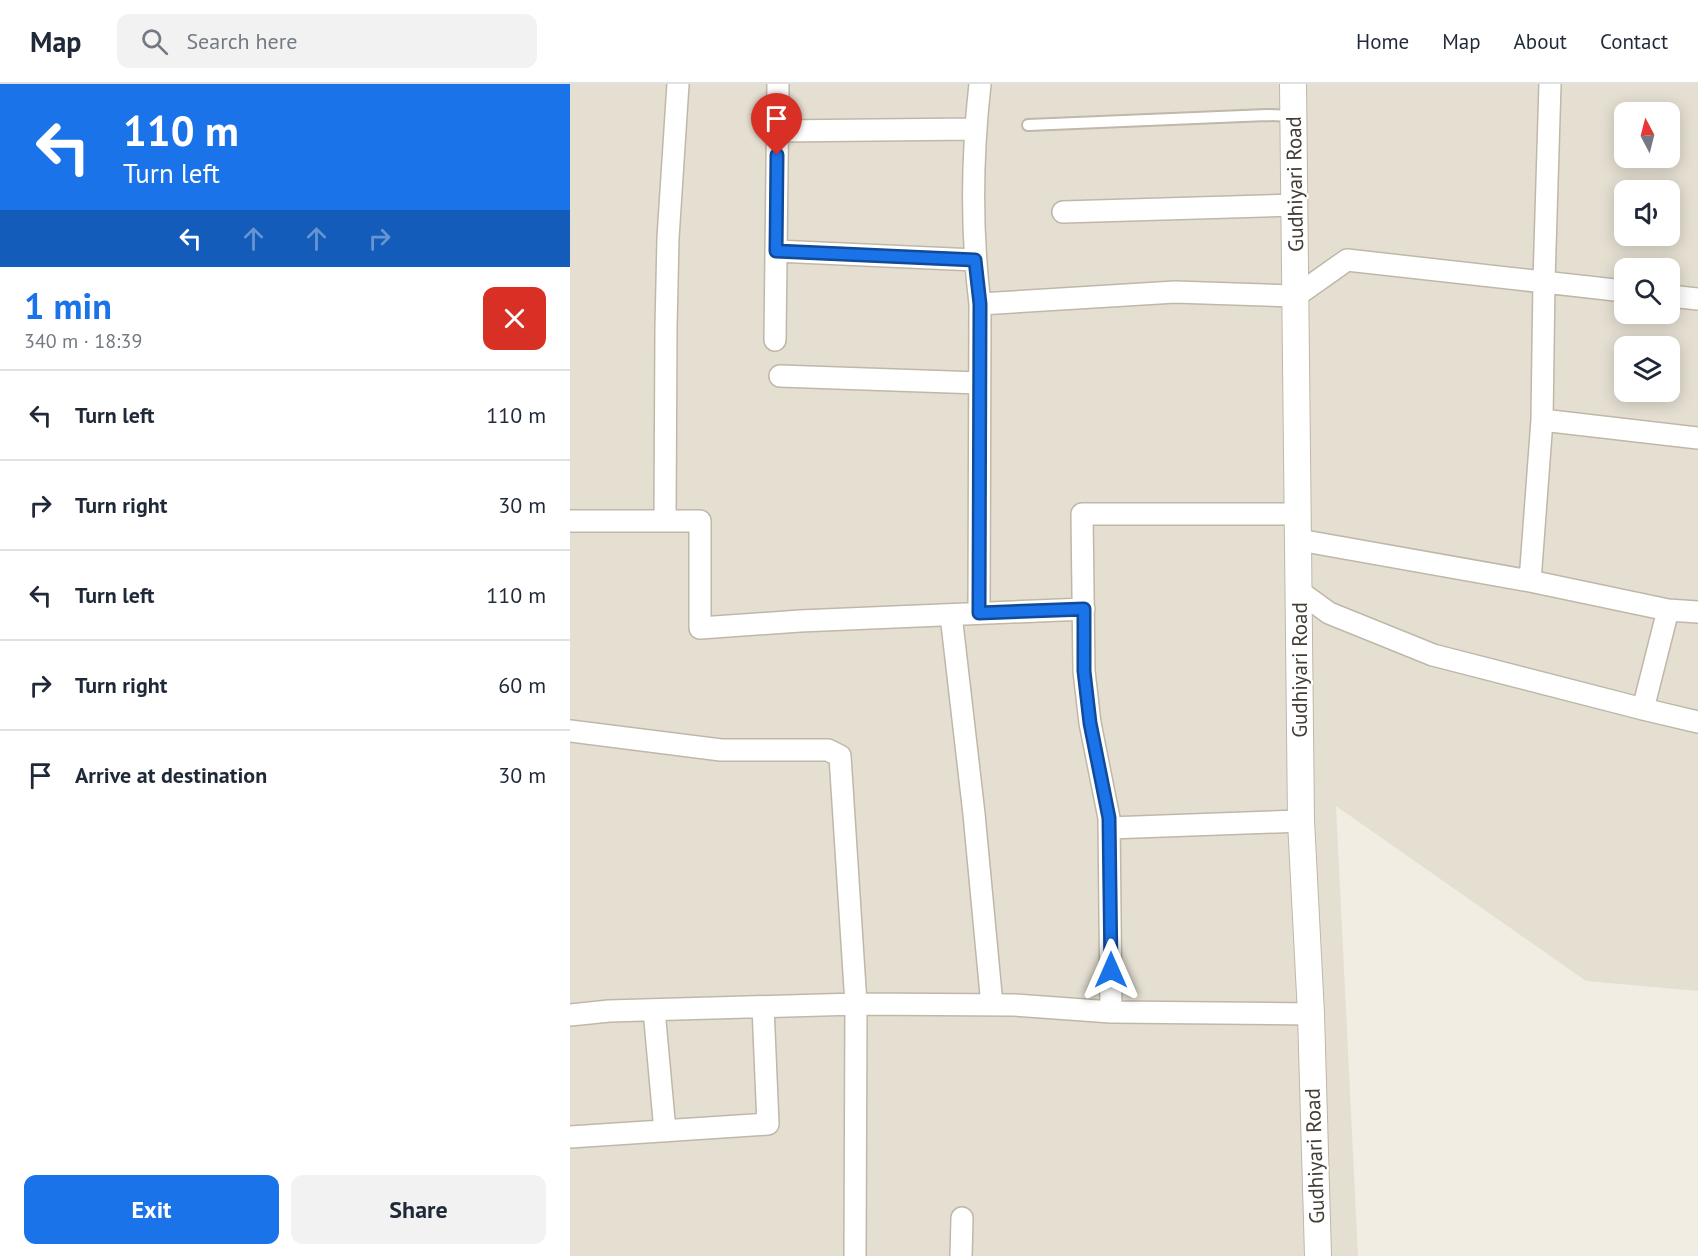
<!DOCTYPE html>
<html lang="en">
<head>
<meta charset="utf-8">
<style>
  body { margin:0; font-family:"PT Sans",sans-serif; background:#f2f2f3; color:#1f2937; height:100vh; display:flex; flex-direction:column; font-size:22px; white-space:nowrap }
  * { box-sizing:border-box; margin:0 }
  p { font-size:20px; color:#747a83 }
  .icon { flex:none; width:33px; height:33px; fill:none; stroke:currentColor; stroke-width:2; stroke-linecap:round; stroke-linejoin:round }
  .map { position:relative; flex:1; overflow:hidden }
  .panel { display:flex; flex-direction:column; background:#fff; width:570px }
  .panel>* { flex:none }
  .banner { background:#1a73e8; color:#fff; overflow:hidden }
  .needle { width:39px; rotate:353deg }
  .fabs { position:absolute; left:1044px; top:18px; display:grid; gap:12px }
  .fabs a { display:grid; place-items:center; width:66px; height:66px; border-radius:12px; background:#fff; box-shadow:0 3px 15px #0003; font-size:30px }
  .pin { position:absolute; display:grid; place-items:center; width:51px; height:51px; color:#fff; margin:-62px -26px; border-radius:50% 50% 50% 0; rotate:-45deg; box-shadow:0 0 6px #0007 }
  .pin .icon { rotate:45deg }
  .me { position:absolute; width:66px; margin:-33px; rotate:0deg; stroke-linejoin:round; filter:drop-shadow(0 0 4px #0008) }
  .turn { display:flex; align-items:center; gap:21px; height:126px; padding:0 24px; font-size:27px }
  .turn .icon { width:78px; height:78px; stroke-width:2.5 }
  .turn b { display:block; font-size:42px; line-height:51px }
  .lanes { display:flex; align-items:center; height:57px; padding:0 24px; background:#0003; justify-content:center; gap:30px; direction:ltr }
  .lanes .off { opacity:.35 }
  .round { display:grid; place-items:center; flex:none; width:63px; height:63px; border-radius:12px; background:#f2f2f3 }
  .headline { display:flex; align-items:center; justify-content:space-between; height:102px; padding:0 24px }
  h1 { font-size:36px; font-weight:800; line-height:45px; color:#1a73e8 }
  .primary-button { display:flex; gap:12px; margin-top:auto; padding:12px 24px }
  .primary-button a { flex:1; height:69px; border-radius:12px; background:#1a73e8; color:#fff; font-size:24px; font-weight:800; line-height:69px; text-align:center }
  .primary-button a+a { background:#f2f2f3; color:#1f2937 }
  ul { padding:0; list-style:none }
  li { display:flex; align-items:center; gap:18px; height:90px; padding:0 24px; border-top:2px solid #e0e1e3 }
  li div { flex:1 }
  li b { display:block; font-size:22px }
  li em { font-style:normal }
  header { display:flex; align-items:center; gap:36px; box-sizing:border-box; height:84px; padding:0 30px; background:#fff; border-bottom:2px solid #e0e1e3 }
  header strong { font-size:28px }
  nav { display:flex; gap:33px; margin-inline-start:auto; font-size:21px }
  .search { width:420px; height:54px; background:#f2f2f3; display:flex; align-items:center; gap:15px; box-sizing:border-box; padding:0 21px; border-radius:12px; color:#747a83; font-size:22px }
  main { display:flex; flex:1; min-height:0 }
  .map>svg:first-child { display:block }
  .residential { fill:#e5dfd2; fill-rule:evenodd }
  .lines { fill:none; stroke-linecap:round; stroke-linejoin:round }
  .service-casing { stroke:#bfb8a9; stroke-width:14 }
  .minor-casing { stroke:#bfb8a9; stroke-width:24 }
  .tertiary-casing { stroke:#bfb8a9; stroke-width:28 }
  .service { stroke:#fff; stroke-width:10 }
  .minor { stroke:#fff; stroke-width:21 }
  .tertiary { stroke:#fff; stroke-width:26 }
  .route-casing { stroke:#114b97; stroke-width:15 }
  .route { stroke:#1a73e8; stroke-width:10 }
  .labels { text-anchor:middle; stroke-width:4.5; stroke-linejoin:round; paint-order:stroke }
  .street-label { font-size:21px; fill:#433d34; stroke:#fff }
</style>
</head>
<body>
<header>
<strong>Map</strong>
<div class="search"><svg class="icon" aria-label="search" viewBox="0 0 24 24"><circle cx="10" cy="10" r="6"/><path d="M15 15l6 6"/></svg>Search here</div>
<nav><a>Home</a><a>Map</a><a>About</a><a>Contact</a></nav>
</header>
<main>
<section class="panel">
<div class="banner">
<div class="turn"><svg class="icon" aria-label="left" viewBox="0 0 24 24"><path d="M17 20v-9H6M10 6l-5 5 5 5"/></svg><div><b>110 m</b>Turn left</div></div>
<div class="lanes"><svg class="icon" aria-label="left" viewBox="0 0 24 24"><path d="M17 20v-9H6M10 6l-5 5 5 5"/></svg><svg class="icon off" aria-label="ahead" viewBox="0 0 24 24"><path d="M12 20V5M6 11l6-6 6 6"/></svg><svg class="icon off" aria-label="ahead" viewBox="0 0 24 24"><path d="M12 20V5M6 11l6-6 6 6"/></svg><svg class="icon off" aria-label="right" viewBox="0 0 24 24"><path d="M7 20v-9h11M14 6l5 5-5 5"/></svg></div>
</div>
<div class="headline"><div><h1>1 min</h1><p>340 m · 18:39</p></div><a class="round" style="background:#d93025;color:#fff"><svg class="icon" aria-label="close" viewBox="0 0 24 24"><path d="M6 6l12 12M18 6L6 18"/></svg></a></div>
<ul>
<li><svg class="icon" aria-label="left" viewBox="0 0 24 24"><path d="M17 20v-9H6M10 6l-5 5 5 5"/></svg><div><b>Turn left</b></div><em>110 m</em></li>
<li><svg class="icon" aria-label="right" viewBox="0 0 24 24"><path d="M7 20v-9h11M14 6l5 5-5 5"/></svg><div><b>Turn right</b></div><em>30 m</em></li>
<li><svg class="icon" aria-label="left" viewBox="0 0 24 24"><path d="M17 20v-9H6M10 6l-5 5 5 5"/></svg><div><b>Turn left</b></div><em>110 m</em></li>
<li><svg class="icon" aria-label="right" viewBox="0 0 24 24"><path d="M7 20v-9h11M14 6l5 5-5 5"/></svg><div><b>Turn right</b></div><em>60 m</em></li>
<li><svg class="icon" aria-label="arrive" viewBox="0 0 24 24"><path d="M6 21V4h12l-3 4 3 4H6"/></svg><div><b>Arrive at destination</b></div><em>30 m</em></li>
</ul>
<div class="primary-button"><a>Exit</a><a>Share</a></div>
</section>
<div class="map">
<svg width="1128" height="1172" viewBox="0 0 1128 1172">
  <rect width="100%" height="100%" fill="#f1ede3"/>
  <path class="residential" d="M0,0h1128v907l-112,-10 -250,-175 22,450h-788zM1054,28h46v46h-46zM1054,106h46v46h-46zM1054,184h46v46h-46zM1054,262h46v46h-46z"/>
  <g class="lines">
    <g class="service-casing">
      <path id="service" d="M458,41l239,-10 27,1"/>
    </g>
    <g class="minor-casing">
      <path id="minor" d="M207,47l198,-2
        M493,128l232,-7
        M206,167l199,9
        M1100,212l28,3
        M410,220l195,-12 121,4 51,-36 277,31
        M205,256l3,-256
        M210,292l199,7
        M972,336l156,18
        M0,437h130v107l100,-7 284,-12
        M95,437l1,-194 2,-89 10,-154
        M729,456l231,41 138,29 30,2
        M960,497l12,-161 2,-139 6,-197
        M730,508l29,21 104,42 210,54 55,13
        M409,529l1,-309c-9,-73 -8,-148 0,-220
        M381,531l23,199 18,191
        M1073,625l25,-99
        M0,647l151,19h107l12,6 16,248 -1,252
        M539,744l192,-7
        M84,926l11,121
        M541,928l-2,-194 -19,-95 -6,-52 -2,-157h217
        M0,931l39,-4 247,-7 158,1 97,7 200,2
        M0,1053l198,-13 -5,-117
        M391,1172l1,-38"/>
    </g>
    <g class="tertiary-casing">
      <path id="tertiary" d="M723,0l8,737 10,193 7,242"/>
    </g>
    <use href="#service" class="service"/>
    <use href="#minor" class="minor"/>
    <use href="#tertiary" class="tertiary"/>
  </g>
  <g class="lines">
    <g class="route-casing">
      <path id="route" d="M207,71l-1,96 199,9 5,44 -1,309 105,-4v62l6,52 19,95 2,152"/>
    </g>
    <use href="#route" class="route"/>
  </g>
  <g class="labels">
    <g class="street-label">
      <text transform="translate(725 100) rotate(-91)" y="7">Gudhiyari Road</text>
      <text transform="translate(730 586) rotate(-90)" y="7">Gudhiyari Road</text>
      <text transform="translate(745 1072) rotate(-92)" y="7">Gudhiyari Road</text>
    </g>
  </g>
</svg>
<div class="fabs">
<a><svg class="needle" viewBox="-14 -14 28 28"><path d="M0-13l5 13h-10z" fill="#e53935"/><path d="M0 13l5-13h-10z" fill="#747a83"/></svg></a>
<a><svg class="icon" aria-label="sound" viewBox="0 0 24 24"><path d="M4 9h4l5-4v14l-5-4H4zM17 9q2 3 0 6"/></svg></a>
<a><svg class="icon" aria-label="search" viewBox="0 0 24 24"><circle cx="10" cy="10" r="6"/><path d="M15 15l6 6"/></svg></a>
<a><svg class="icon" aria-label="layers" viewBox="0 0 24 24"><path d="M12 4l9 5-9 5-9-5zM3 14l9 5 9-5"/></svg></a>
</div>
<div class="pin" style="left:207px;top:71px;background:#d93025"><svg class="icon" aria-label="arrive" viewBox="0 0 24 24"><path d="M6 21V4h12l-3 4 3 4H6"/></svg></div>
<svg class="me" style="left:541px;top:886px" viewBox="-20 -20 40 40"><path d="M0-17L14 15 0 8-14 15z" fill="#1a73e8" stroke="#fff" stroke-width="4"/></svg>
</div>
</main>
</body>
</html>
